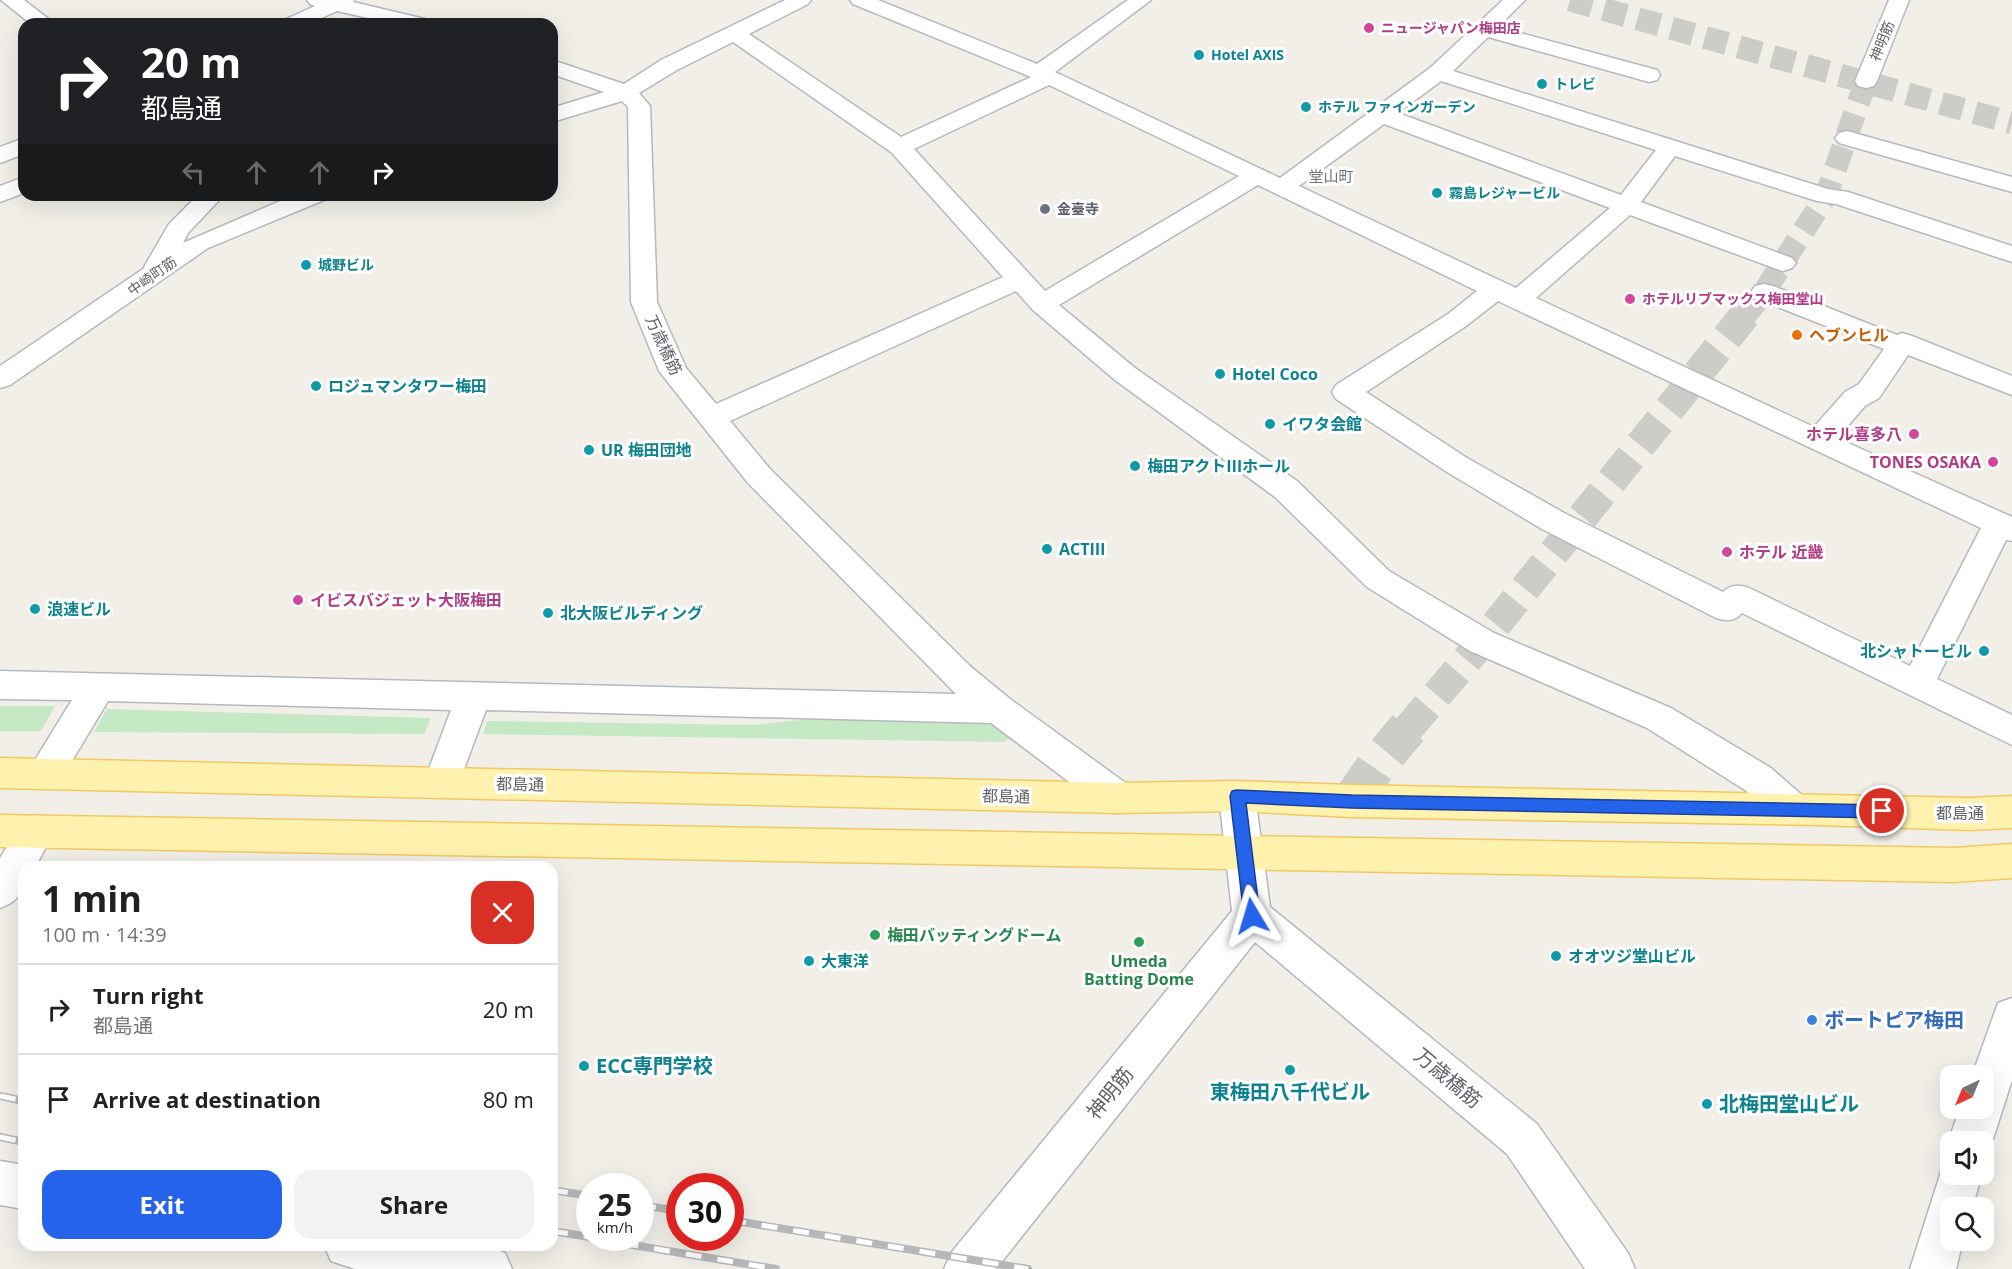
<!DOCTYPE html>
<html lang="en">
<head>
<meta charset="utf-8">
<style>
  body { margin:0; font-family:"Open Sans","Noto Sans JP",sans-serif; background:#f2f2f2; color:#202124; height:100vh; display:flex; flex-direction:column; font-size:22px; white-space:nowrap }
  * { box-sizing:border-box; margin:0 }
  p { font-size:20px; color:#757577 }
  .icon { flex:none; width:33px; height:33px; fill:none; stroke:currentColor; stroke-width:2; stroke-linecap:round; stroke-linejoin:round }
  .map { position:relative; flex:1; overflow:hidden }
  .details { position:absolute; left:18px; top:861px; width:540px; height:390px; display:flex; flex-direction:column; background:#fff; border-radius:18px; box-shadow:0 6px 24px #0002 }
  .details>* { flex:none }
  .hud { position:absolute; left:18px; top:18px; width:540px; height:183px; border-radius:18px; box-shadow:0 6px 24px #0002; background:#202124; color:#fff; overflow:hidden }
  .needle { width:39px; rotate:224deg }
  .tools { position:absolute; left:1940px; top:1065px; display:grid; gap:12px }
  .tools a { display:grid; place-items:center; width:54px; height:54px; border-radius:12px; background:#fff; box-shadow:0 6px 24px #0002; font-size:30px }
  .speed { position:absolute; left:576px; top:1173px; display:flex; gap:12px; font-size:30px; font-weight:700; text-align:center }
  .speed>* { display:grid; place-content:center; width:78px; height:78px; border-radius:50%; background:#fff; box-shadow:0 6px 24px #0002; line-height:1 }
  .speed small { font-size:15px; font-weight:400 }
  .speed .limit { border:9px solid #d22; background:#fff; color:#111 }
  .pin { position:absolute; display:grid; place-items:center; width:51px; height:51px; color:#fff; margin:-26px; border:3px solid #fff; border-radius:50%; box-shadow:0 2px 6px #0007 }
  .me { position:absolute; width:66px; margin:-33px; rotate:353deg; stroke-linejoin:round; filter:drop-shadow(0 0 4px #0008) }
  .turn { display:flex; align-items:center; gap:21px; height:126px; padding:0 24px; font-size:27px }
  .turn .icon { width:78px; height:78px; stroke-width:2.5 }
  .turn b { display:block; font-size:42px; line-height:51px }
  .lanes { display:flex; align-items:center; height:57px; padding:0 24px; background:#0003; justify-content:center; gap:30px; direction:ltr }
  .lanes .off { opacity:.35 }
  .round { display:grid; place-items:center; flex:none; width:63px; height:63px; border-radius:18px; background:#f2f2f2 }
  .overview { display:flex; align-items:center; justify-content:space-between; height:102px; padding:0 24px }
  h1 { font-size:36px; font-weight:700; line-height:45px }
  .primary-button { display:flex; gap:12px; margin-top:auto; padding:12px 24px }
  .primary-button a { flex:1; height:69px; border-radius:18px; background:#2563eb; color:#fff; font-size:24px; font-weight:700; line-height:69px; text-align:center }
  .primary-button a+a { background:#f2f2f2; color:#202124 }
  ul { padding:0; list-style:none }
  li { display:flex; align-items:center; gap:18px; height:90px; padding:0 24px; border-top:2px solid #e0e0e0 }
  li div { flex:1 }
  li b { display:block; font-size:22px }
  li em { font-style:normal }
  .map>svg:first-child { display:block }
  .green { fill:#c5e8c5 }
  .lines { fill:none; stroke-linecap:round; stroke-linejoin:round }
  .minor-tunnel-far2 { stroke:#ccccc8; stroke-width:23; stroke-dasharray:23 12; stroke-linecap:butt }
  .minor-tunnel-far1 { stroke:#ccccc8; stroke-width:31; stroke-dasharray:31 15; stroke-linecap:butt }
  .minor-tunnel { stroke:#ccccc8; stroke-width:40; stroke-dasharray:40 20; stroke-linecap:butt }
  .minor-casing { stroke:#b5b8bc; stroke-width:3 }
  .major-casing { stroke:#f2c960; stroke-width:3 }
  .minor { fill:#fff; fill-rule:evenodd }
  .major { fill:#fff2af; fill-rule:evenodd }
  .rail-casing { stroke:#b6b7b8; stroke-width:8 }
  .rail { stroke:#fff; stroke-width:5; stroke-dasharray:16; stroke-linecap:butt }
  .route { fill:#2563eb; stroke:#184099; stroke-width:1.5 }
  .hotel-dot { fill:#d1479c; stroke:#fff; stroke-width:2 }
  .culture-dot { fill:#0f9aa8; stroke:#fff; stroke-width:2 }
  .worship-dot { fill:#6b7280; stroke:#fff; stroke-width:2 }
  .food-dot { fill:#e8710a; stroke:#fff; stroke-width:2 }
  .leisure-dot { fill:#2e9e5b; stroke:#fff; stroke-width:2 }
  .shop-dot { fill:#3f7fe0; stroke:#fff; stroke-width:2 }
  .labels { text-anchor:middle; stroke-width:6; stroke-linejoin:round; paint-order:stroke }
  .far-hotel-label { font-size:14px; font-weight:bold; fill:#b23c85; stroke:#fff; text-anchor:start }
  .far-street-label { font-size:14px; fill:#5f6368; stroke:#fff }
  .far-culture-label { font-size:14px; font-weight:bold; fill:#0d838f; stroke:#fff; text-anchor:start }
  .far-worship-label { font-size:14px; font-weight:bold; fill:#5b616d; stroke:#fff; text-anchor:start }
  .far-neighbourhood-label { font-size:15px; fill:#70757a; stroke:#fff }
  .food-label { font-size:16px; font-weight:bold; fill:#c56008; stroke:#fff; text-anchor:start }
  .street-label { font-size:16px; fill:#5f6368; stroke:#fff }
  .culture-label { font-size:16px; font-weight:bold; fill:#0d838f; stroke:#fff; text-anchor:start }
  .hotel-label { font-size:16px; font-weight:bold; fill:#b23c85; stroke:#fff; text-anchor:end }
  .leisure-label { font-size:16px; font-weight:bold; fill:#27864d; stroke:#fff; text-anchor:start }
  .near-shop-label { font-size:20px; font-weight:bold; fill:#366cbe; stroke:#fff; text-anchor:start }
  .near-culture-label { font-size:20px; font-weight:bold; fill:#0d838f; stroke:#fff; text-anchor:start }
  .near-street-label { font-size:20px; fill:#5f6368; stroke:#fff }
</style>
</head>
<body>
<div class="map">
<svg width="2012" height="1269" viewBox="0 0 2012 1269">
  <rect width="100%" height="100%" fill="#f1efe8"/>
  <path class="green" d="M0,706h55l-14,25h-41z
    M107,709l324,9 -7,16 -330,-2z
    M819,718l151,2 27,7 13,11 -6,4 -521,-8 4,-13 265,4z"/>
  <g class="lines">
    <path class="minor-tunnel-far2" d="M1570,0l442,123
      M1744,317l20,-25 62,-96 40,-115"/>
    <path class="minor-tunnel-far1" d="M1407,730l75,-88 263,-327"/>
    <path class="minor-tunnel" d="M1352,801l24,-35 32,-38"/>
    <g class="minor-casing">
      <path id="minor" d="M1,0h23l31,24h-24z
        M307,0h47l-1,2 76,18 3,4h-37l-58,-13 -29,13h-27l3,-4 31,-14 -5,-2z
        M785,0h26l-3,4 -59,30 152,103 130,-60 -178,-73 -3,-4h28l159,64 91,-64h23l-96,72 225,106 150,-110 73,-68h22l-27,27 159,43 3,5 -3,5 -8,2 -161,-45 -35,34 375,118 20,3 164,54v16l-176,-58 -19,-3 -142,-45 -34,46 151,56 4,5 -4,5 -9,3 -9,-3 -144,-53 -94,83 278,129 31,-35 14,-8 25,-35 -129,-51 -4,-6 4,-6 9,-2 9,2 124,49 5,-2 10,3 100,40v19l-104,-40 -29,43 -14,8 -28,32 175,79v24l-6,-1 -69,139 75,36v30l-270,-132c-8,9 -16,8 -26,5l-174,-89 -95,-57 -111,-73 -4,-7 4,-7 112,-71 29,-23 -219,-106 -199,120 76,63 162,113 92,90 105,62 177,75 100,60 33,29 5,11 -5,11 -13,5 -13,-5 -33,-29 -98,-62 -177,-77 -103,-64 -92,-90 -160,-117 -82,-70 -17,-19 -286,130 40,48 201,198 39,32 121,88 5,11 -5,11 -13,4 -13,-4 -114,-86 -505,-13 -31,83 -13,4 -13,-4 -5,-11 27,-72 -343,-9 -50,83 -13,4 -13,-4 -5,-11 45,-73 -72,-1v-28l956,23 -208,-211 -89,-112 -28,-69 -3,-195 -6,-6 -70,21v-14l52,-16 -52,-18v-14l72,24 37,-24zM733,42l158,110 112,125 -287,127 -30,-36 -29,-66 -7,-196 -11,-13 38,-23zM1441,81l215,69 -35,45 -223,-82zM1049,85l190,91 -194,115 -131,-142zM1384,124l226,84 -94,80 -217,-102zM1498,301l483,227 -71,138 -161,-78c-10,-3 -18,-4 -26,4l-159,-79 -97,-55 -101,-66 100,-66z
        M1889,0h20l-32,81 -3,5 -8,2 -8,-2 -3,-5z
        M1847,131l165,46v15l-173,-49 -4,-5 4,-5z
        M24,138v16l-24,9v-16z
        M24,177v16l-24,9v-16z
        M198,195h26l-36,38 -5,10 111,-48h33l-3,5 -116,48 -198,137 -10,3v-22l143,-97 26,-45z
        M1237,781l13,4 5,11 15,111 267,217 91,129 7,16h-50l-78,-115 -252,-212 -259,327h-52l7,-16 281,-342 -13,-115 5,-11z
        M37,815l13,5 5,11 -20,36h-11c0,22 -2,33 -24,41v-50l24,-38z
        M2012,998v82l-20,62 -9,16v-16h-33v4l-2,-4 12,-34h23v-32h-11l26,-73z
        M1950,1156v18h32l-10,34h-22v32h13l-7,29h-46l35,-110z
        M0,1161l24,4v44l-24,-4z
        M324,1245h158l23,8 7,16h-157l-24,-8z"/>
    </g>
    <g class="major-casing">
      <path id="major" d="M0,758l1118,25 119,-2 115,4 618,13 42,-2v32l-42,2 -151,-5 -467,-8 -115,-6 -119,2 -1118,-25z
        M0,815l1953,33 59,-4v34l-59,4 -1953,-35z"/>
    </g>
    <use href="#minor" class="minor"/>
    <use href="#major" class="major"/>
    <g class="rail-casing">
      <path id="rail" d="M0,1096l24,5
        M0,1137l24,5
        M552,1190l38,6
        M640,1205l40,6
        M730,1220l298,49
        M552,1231l38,6
        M591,1238l185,31"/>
    </g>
    <use href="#rail" class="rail"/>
  </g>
  <path class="route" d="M1237,790l115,5 530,10 6,2 2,4 -2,5 -6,2 -530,-10 -106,-5 14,113 -2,5 -6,3 -6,-3 -2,-5 -14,-120 2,-5z"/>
  <g class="hotel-dot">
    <circle cx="1369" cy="28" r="6"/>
    <circle cx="1630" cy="299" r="6"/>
    <circle cx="1914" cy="434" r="6"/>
    <circle cx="1993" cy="462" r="6"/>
    <circle cx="1727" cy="552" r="6"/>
    <circle cx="298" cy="600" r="6"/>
  </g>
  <g class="culture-dot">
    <circle cx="1199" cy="55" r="6"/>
    <circle cx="1542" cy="84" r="6"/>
    <circle cx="1306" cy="107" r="6"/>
    <circle cx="1437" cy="193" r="6"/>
    <circle cx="306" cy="265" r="6"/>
    <circle cx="1220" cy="374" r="6"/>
    <circle cx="316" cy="386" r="6"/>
    <circle cx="1270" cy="424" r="6"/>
    <circle cx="589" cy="450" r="6"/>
    <circle cx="1135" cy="466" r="6"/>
    <circle cx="1047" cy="549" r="6"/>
    <circle cx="35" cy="609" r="6"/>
    <circle cx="548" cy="613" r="6"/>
    <circle cx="1984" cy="651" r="6"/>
    <circle cx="1556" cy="956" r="6"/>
    <circle cx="809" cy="961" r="6"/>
    <circle cx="584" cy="1066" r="6"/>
    <circle cx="1290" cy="1070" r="6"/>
    <circle cx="1707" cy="1104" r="6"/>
  </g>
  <circle class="worship-dot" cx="1045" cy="209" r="6"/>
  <circle class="food-dot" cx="1797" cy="335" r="6"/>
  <g class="leisure-dot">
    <circle cx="875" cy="935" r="6"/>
    <circle cx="1139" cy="942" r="6"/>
  </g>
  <circle class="shop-dot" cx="1812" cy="1020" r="6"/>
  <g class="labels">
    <g class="far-hotel-label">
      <text x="1381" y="33">ニュージャパン梅田店</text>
      <text x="1642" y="304">ホテルリブマックス梅田堂山</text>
    </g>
    <g class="far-street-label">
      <text transform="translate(1882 41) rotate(-68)" y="5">神明筋</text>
      <text transform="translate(152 276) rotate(-35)" y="5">中崎町筋</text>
    </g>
    <g class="far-culture-label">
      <text x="1211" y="60">Hotel AXIS</text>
      <text x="1554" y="89">トレビ</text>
      <text x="1318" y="112">ホテル ファインガーデン</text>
      <text x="1449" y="198">霧島レジャービル</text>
      <text x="318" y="270">城野ビル</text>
    </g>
    <g class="far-worship-label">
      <text x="1057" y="214">金臺寺</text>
    </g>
    <g class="far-neighbourhood-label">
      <text x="1331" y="182">堂山町</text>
    </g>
    <g class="food-label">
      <text x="1809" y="341">ヘブンヒル</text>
    </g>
    <g class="street-label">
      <text transform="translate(664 345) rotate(65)" y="6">万歳橋筋</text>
      <text transform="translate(520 784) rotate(1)" y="6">都島通</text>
      <text transform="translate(1006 796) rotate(1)" y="6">都島通</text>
      <text x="1960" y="819">都島通</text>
    </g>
    <g class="culture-label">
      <text x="1232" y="380">Hotel Coco</text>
      <text x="328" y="392">ロジュマンタワー梅田</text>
      <text x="1282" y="430">イワタ会館</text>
      <text x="601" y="456">UR 梅田団地</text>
      <text x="1147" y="472">梅田アクトⅢホール</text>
      <text x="1059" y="555">ACTⅢ</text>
      <text x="47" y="615">浪速ビル</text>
      <text x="560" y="619">北大阪ビルディング</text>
      <text x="1972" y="657" text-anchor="end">北シャトービル</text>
      <text x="1568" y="962">オオツジ堂山ビル</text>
      <text x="821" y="967">大東洋</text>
    </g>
    <g class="hotel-label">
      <text x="1902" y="440">ホテル喜多八</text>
      <text x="1981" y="468">TONES OSAKA</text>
      <text x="1739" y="558" text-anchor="start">ホテル 近畿</text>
      <text x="310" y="606" text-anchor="start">イビスバジェット大阪梅田</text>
    </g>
    <g class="leisure-label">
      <text x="887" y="941">梅田バッティングドーム</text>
      <text x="1139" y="967" text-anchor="middle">Umeda<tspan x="1139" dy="18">Batting Dome</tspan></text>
    </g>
    <g class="near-shop-label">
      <text x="1824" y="1027">ボートピア梅田</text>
    </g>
    <g class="near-culture-label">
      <text x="596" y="1073">ECC専門学校</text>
      <text x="1290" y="1099" text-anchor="middle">東梅田八千代ビル</text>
      <text x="1719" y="1111">北梅田堂山ビル</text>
    </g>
    <g class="near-street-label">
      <text transform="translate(1448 1078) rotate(40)" y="7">万歳橋筋</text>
      <text transform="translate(1110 1093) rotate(-51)" y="7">神明筋</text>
    </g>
  </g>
</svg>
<div class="tools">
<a><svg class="needle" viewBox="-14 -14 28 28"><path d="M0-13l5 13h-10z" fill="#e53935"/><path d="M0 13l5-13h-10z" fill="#757577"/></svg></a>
<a><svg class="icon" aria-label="sound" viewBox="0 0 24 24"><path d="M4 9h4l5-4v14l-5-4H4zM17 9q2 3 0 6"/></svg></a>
<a><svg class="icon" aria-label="search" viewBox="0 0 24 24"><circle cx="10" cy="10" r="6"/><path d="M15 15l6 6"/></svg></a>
</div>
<div class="speed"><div>25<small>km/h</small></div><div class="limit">30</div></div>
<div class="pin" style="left:1882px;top:811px;background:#d93025"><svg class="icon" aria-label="arrive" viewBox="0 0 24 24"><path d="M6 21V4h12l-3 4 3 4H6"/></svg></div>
<svg class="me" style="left:1252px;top:916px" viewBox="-20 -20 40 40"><path d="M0-17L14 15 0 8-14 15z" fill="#2563eb" stroke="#fff" stroke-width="4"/></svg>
<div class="hud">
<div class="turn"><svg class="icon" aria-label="right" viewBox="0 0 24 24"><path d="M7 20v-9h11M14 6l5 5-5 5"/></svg><div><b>20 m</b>都島通</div></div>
<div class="lanes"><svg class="icon off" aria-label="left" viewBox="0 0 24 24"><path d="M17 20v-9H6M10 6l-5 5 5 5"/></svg><svg class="icon off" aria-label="ahead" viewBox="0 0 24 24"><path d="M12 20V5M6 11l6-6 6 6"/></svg><svg class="icon off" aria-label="ahead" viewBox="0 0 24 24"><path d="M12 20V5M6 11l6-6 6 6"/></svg><svg class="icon" aria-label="right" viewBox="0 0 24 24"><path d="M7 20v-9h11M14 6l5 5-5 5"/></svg></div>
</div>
<section class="details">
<div class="overview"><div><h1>1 min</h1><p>100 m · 14:39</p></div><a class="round" style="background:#d93025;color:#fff"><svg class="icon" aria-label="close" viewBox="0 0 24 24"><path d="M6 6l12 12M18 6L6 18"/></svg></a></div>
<ul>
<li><svg class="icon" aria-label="right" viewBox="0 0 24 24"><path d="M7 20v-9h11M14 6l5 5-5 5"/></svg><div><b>Turn right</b><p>都島通</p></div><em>20 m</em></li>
<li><svg class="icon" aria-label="arrive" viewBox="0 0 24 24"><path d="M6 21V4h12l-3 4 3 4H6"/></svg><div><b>Arrive at destination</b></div><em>80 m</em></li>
</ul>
<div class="primary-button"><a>Exit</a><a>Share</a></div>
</section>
</div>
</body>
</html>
